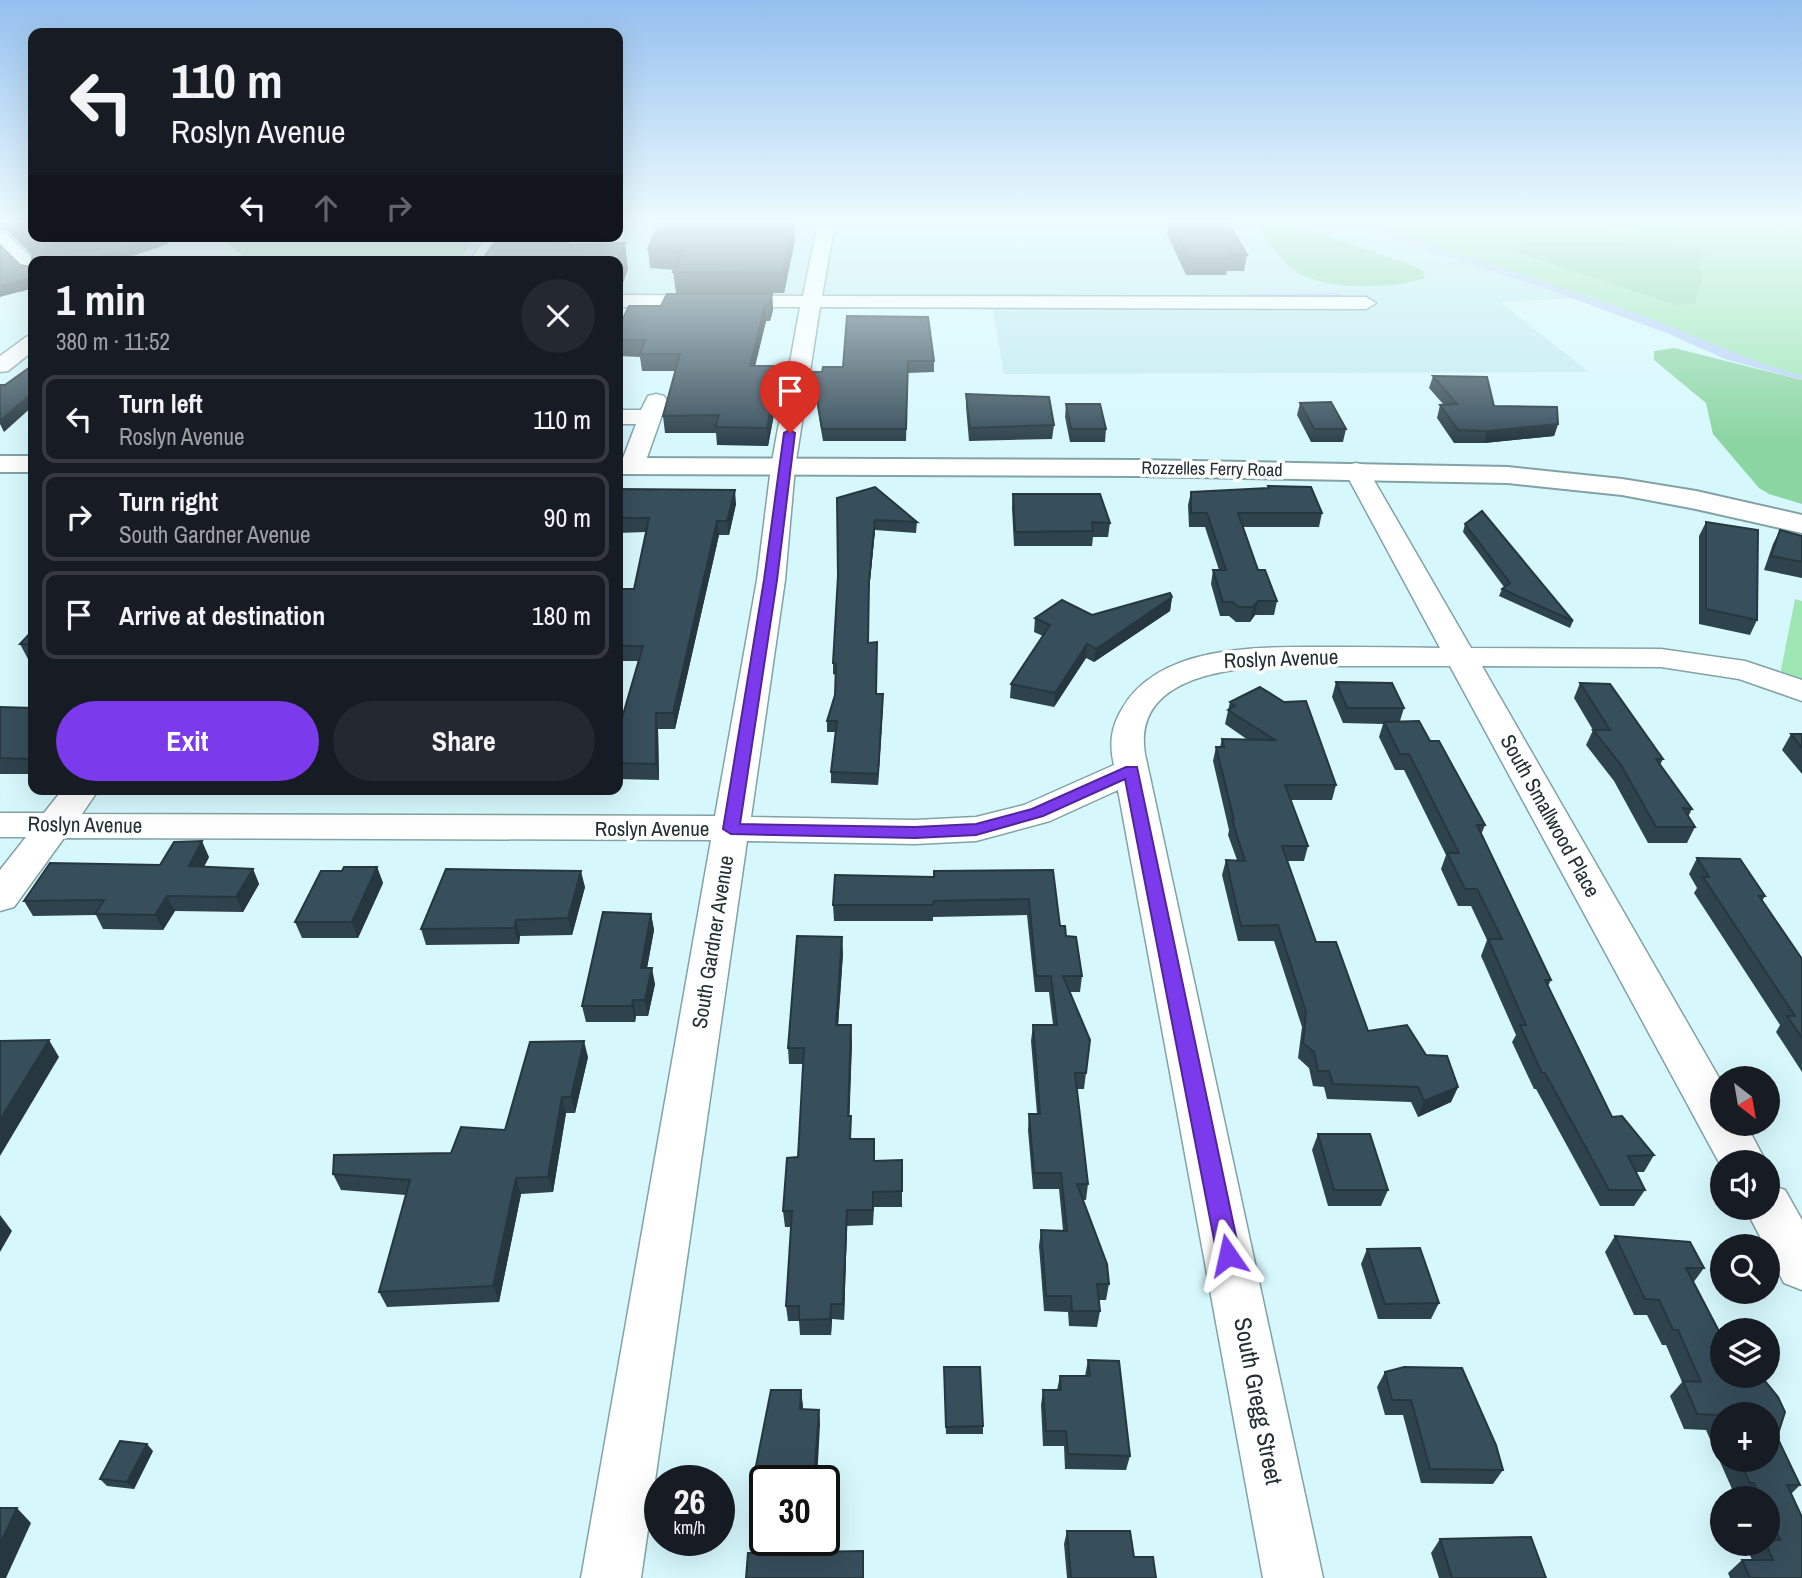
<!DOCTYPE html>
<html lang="en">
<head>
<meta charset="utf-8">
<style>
  body { margin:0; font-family:"Archivo Narrow",sans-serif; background:#242831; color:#f1f3f6; height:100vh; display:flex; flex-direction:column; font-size:26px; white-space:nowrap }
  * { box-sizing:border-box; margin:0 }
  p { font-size:23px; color:#9ea1a6 }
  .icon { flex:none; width:38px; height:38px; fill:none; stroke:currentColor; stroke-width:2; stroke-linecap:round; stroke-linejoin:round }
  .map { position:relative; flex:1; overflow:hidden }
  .side { position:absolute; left:28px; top:256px; width:595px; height:539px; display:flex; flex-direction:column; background:#171b24; border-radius:14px; box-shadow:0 7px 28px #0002 }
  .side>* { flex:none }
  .guide { position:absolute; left:28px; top:28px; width:595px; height:214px; border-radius:14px; box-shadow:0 7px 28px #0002; background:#171b24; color:#f1f3f6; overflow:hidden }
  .needle { width:46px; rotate:149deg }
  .fabs { position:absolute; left:1710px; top:1066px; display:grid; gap:14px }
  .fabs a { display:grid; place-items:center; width:70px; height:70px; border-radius:50%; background:#171b24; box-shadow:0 7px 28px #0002; font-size:35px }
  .speed { position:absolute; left:644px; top:1465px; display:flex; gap:14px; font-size:35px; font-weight:700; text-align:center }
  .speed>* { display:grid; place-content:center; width:91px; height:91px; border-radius:50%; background:#171b24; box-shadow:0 7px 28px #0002; line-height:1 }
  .speed small { font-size:18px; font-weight:400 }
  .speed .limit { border:4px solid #111; border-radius:10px; background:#fff; color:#111 }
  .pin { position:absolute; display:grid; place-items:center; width:60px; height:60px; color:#fff; margin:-72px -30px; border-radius:50% 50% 50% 0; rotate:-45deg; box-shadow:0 0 7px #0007 }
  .pin .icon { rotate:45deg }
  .me { position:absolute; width:77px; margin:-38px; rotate:349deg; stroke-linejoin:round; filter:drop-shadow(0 0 5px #0008) }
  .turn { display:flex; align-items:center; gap:24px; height:147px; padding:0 28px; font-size:32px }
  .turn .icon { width:91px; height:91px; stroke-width:2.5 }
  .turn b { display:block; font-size:49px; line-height:60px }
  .lanes { display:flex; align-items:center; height:66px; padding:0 28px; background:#0003; justify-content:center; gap:35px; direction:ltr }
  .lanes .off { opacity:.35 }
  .round { display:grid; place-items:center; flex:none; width:74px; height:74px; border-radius:37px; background:#242831 }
  .headline { display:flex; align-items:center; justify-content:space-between; height:119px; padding:0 28px }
  h1 { font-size:42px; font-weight:700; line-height:52px }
  .primary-button { display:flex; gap:14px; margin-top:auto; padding:14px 28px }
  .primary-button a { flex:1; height:80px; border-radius:42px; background:#7c3aed; color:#fff; font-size:28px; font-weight:700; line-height:80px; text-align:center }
  .primary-button a+a { background:#242831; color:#f1f3f6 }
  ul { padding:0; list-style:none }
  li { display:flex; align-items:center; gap:21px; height:88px; margin:0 14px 10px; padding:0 14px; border:4px solid #363941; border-radius:14px }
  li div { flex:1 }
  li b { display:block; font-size:26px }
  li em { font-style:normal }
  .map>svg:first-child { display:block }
  .built { fill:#c0eaf0 }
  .green { fill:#9ee6b3 }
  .forest { fill:#8ad5a1 }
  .water { fill:#b7cff8 }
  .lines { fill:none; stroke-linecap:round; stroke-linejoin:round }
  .stream { fill:#b7cff8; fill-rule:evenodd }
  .minor-casing { stroke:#82a2a6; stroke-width:3 }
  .tertiary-casing { stroke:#82a2a6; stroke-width:4 }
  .minor { fill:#fff; fill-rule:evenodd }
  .tertiary { fill:#fff; fill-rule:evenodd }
  .wall { fill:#2f434e; fill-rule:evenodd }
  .shaded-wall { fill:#263740 }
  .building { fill:#374e5b; stroke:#263740; stroke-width:2 }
  .route { fill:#7c3aed; stroke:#51269a; stroke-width:2 }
  .labels { text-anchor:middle; stroke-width:7; stroke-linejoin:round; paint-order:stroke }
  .far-street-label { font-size:18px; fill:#233032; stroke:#fff }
  .street-label { font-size:21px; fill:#233032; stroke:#fff }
  .near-street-label { font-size:24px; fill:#233032; stroke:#fff }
</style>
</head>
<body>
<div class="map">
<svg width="1802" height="1578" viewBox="0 0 1802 1578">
  <rect width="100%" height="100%" fill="#d6f8fd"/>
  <path class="built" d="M618,222h729l232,76 -79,4 89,70 -585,2 -12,-68 -374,-5v-40h-306l-87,-25h393z"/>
  <path class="green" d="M1802,222v156l-71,-21 -152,-59 -232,-75z
    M1795,599l7,2v84l-22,-10z"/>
  <path class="forest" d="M1679,222l15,10c-19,8 -70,-5 -91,-10z
    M1255,223l34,-1 122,43 12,6 2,7c-33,11 -92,12 -123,-3 -20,-10 -35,-36 -47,-52z
    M218,236h258l-17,25h-161l-6,-4h-48z
    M1531,243h88l79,5 8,4 -6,16 2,14 -6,14v8l-20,1 -158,-52 -5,-5z
    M1674,348l128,32v124l-33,-10 -10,-6 -46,-54 -7,-31 -52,-43v-9z"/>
  <path class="water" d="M1336,222l29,1c91,30 182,59 272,91 56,20 108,46 165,62v4l-77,-21 -58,-26 -123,-45z"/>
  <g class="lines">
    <path class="stream" d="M1338,293l3,2 -1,1 -92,2 -3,-2 3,-2z"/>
    <g class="minor-casing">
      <path id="minor" d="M818,222h17l-13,74 544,1 10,6 -10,6 -546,-2 -25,160 -10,113 -34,237 164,3 61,-3 48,-12 90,-40c-5,-21 -3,-38 8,-56 38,-67 144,-62 211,-62 35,0 71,0 107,1l-96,-178 3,-5 9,-2 9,2 3,5 103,178 190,1 84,12 57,19v21l-63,-22 -78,-12 -179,-1 240,417v41h24l20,38h-44v6l-272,-502c-36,0 -72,0 -108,0 -58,-1 -213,-9 -197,88l178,824h-60l-145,-788 -68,31 -74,20 -61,3 -168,-3 -106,737h-60l130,-738 -647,-2 -50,69 -14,4v-41l26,-33h-26v-24h44l19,-24h36l-17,25 633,2 42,-236 14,-113 29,-160h-182v-12l185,1z
        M0,232l6,1 29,28 -2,13 -7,-1 -26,-26z
        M487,236h18l-17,25h-18z
        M33,335v16l-25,20 -8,1v-16l26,-19z
        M656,394l8,2 3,5 -23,65 -3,5 -9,2 -9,-2 -3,-5 16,-42h-18v-14h23l7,-14z
        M1768,1184l17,6 17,30v70l-18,-7 -16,-31v-6h-3l-20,-38h23z"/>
    </g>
    <g class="tertiary-casing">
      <path id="tertiary" d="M0,456h33v16h-33z
        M618,458l521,2 369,7 114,12 74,12 106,24v18l-106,-24 -74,-14 -114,-12 -369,-7 -521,-2z"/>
    </g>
    <use href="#minor" class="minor"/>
    <use href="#tertiary" class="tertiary"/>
  </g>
  <path class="wall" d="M0,222h33l135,22 -51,17h-84v27l-13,4v-27l11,2 1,-12 -24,-24 -8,-1z
    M794,222l1,18 -11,53h-108l-3,-21 2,-2 -25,-2 -2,-19z
    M1169,222h59l19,33 -3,16h-17l-1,4h-40l-19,-41z
    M772,294l1,16 -3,11h-4l-11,45 25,17 -12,63 -51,-1 -1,-12h-51l-2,-17 12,-45h-33l-2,-14 -22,-1v-27l43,-23z
    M847,316l87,45v11l-26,1 -2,68h-83l-10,-58v-11h9l21,-5z
    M1433,376l61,30 64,18 -4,12 -70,7h-30l-17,-25 3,-13h4l-15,-17z
    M966,394l88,31 -2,14 -83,2 -3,-34z
    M1300,403l46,26 -3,13h-32l-14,-27z
    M1066,404l40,25 -1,13h-35l-5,-25z
    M1268,486l54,27 -3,14h-76l15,43 19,31 -3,14h-19l-5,7h-14l-7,-6h-9l-9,-32 2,-14h6l-14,-43h-16l-1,-22 3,-13 77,-4z
    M618,489l118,15 -7,31h-10l-44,194h-17l1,51 -41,-1v-47l20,-71h-20v-72h16l12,-57 -28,1z
    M1013,494l97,29 -2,14h-15l-1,9h-78l-2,-38z
    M837,498l80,24 -1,11 -41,-3 -6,61v52l7,51 7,11 -5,80 -47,-2v-11l5,-40h-9v-11l8,-26 1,-20 -3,-1v-11l5,-87z
    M1706,522l51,98 -7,15 -51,-11v-88z
    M1465,524l108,97 -3,7 -71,-32 3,-7 2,-2 -41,-55z
    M1780,530l22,6v42l-38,-8 9,-26z
    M1172,597l-2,14 -76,51 -8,-4 -32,49 -44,-9 1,-14 32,-48 -9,-4 1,-14 57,-3z
    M33,630v29h-5l-8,-15z
    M1336,682l68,26 -4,13 30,20 55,84 -4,10 70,145 -3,6 64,131 42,38 -10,17h-8l9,18 -11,16h-34l-64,-117h-2l-22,-47 4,-7 -35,-79 6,-16 -16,-34h-13l-17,-37 5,-14 -42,-85h-9l-16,-33 4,-13 -40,-1 -11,-26z
    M1580,683l83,76 -3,6 32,44 -4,8 7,10 -8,16h-39l-34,-62 -28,-36 7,-15 -19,-32z
    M1230,702l106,83 -4,15h-41l17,46 -4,15h-17l29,81 52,89 58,24 32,32 -7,15 -33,15 -7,-15 -84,-3 -3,-12 -11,-1 -4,-18 -11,-10 4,-31 -28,-86h-36l-16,-66 4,-15h11l-9,-25 1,-5 -16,-69 3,-14h4l2,-8 26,1 -23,-16z
    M0,707l33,1v66h-33z
    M1791,734h11v40l-20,-24z
    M209,857l-5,10 49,2 6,15 -16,28 -68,-1 -12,19 -60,-1 -7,-14 -63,1 -9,-15 136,-36z
    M1697,858l68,38 -3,5 40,58v113l-26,-40 4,-7 -86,-132 3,-5 -8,-14z
    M377,867l6,16 -25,55h-56l-7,-16 47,-51z
    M1053,870l7,56 6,10 16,40 -2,16h-10l20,48 -6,49h-7l11,95 -2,16h-3l26,84 -3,16h-7l1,11 -3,16 -28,-1 -1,-14 -24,-1 -5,-65 2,-16h22l-4,-41h-26l-5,-59 1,-16h8l-6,-73 2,-16h20l-4,-33h-14l-8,-77 -94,2v4h-99l-1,-16 101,-28v-6z
    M585,887l-13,48 -52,1 -1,8 -93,1 -5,-16z
    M651,914l3,16 -7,38 8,16 -7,32h-12l-1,6h-49l-4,-16z
    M843,953l-5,72 14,17 -3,74 2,23 23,22 28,-1v47h-28l-1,18 -26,1 -3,94 -12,-1 -1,16h-31l-1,-14h-11l-2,-15 5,-79h-6l-2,-16 15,-54 5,-93h-14l-1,-16z
    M588,1057l-13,56h-9l-13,79 -32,2 -22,108 -112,5 -8,-15 27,-97 -65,-5 -8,-16 118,-21 54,-23z
    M1318,1134l70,56 -7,16h-53l-16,-56z
    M1615,1236l89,32 -11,15 84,154 23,48 -9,9 11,84h-72l-2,-5 14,-13h10l-3,-7 11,-9h8v-46h-32l-30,-68 -22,-1 -14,-33 12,-14 -16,-37h-4l-15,-30h-13l-29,-63zM1722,1414l46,46h-46z
    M1367,1249l72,54 -8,16h-53l-17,-55z
    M1088,1360l42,96 -4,14 -61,-1 -1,-23h-21l-2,-41 2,-15h14l3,-14h25z
    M944,1367l39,59v8h-37z
    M1385,1372l118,98 -10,14 -72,-1 -18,-68h-18l-8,-28z
    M801,1390l2,20h16l1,15 -55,55v21h-11l-2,-15z
    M153,1451l-19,38 -27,-3 -7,-7z
    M1067,1531l67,26 22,21h-89l-3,-34z
    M1440,1539l106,39h-107l-8,-25z"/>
  <path class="shaded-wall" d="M794,222l1,18 -11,53 -1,-20z
    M162,236h4l2,8 -51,17h-33z
    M553,236h21l-16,25 -12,-16z
    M625,243l3,26 -8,23 -2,2v-32z
    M33,277v11l-33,9v-11z
    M772,294l1,16 -3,11 -1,-16z
    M765,305l1,16 -15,62 -1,-17z
    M779,366l1,17 -12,63 -1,-18z
    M33,392v14l-29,26 -4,-8v-3z
    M1558,424l-4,12 -70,7 3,-12z
    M735,490l1,14 -7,31 -2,-14z
    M875,520v10l-6,61v-10z
    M717,521l2,14 -44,194 -2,-16z
    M1172,597l-2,14 -76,51 2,-13z
    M1258,601l-3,14 -5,7 3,-15z
    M1087,644l-1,14 -32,49 1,-14z
    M883,694v11l-5,80v-11z
    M656,713l2,16 1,51 -3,-16z
    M33,753v14l-4,-8z
    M202,841l7,16 -13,24 -7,-15z
    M377,867l6,16 -25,55 -6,-16z
    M253,869l6,15 -16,28 -7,-15z
    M581,871l4,16 -13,48 -4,-17z
    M167,896l8,15 -12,19 -8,-15z
    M651,914l3,16 -10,54 -3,-16z
    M516,920l4,16 -1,8 -5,-16z
    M842,937l1,16 -6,89 -1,-17z
    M652,968l3,16 -7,32 -3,-16z
    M633,1000l3,16 -1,6 -3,-16z
    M851,1025l1,17 -3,90 -1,-16z
    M49,1040l10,17 -59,99v-36z
    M584,1041l4,16 -13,56 -4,-16z
    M1458,1087l-7,15 -33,15 6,-16z
    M562,1097l4,16 -13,79 -5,-15z
    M516,1178l5,16 -22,108 -6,-16z
    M847,1210v16l-3,94 -1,-16z
    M0,1215l12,16 -12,21z
    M831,1304l1,15 -1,16 -1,-16z
    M801,1390l2,16 -1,18 -2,-15z
    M819,1410l1,15 -3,55h-3z
    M147,1444l6,7 -19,38 -7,-7z
    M17,1508l14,15 -25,55h-6v-34z"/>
  <path class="building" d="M4,222h29v14h129l-78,25h-51v16l-33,9v-41l20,20 11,2 2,-17z
    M660,222h134l-11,51 -110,-1 10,-21 -35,-2z
    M1171,222h57l19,33 -20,-1 2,4h-41z
    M500,236h53l-7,9 79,-2 -7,19v-1h-137z
    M667,294h105l-3,11h-4l-15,61h29l-12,62 -52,-1 4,-12 -56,1 17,-62h-40l5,-14h-27v-11l11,-23h32z
    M847,316l81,1 6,44h-26l-2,68h-84l-9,-57h9l1,-5h20z
    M33,365v27l-33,29v-36h5z
    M1433,376l54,1 7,29 63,1 1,17 -71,7 -29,-1 -18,-25 17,-1z
    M966,394l83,3 5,28 -84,3z
    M1331,402l15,27h-32l-14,-26z
    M1066,404h34l6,25h-35z
    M1268,486l43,1 11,26h-84l20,57h7l12,31h-19l-5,6h-14l-7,-5h-9l-10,-32h13l-19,-57h-16v-21l78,-4z
    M875,487l42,35 -42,-2 -6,61 -1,62 9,-1 -1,52h7l-5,80 -47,-2 6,-51h-10l8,-26 1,-31 -3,-1 5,-87 -1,-78z
    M618,489l117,1 -8,31h-10l-44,192h-17v51l-38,-1v-31l25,-86h-25v-57h16l15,-71h-31z
    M1013,494h87l10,29 -18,-1 1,9 -78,1z
    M1482,511l91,110 -71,-32 8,-6 -45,-59z
    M1706,522l52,8 -1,90 -51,-11z
    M1780,530l22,6v26l-31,-6z
    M1170,593l2,4 -76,52 -9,-5 -32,49 -44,-9 39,-59 -15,-7 27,-18 30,15z
    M33,630v14h-13z
    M1336,682l56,1 12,25h-57z
    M1580,683l30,1 53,75h-7l36,50 -9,-1 12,19h-39l-35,-62 -28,-35h17z
    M1260,687l24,15 22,-1 30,84h-51l23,61h-26l34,96h20l32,89 39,-6 19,30 21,1 11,31 -34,14 -6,-14 -85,-3 -4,-13h-11l-4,-19 -11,-9 3,-31 -28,-87 -37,1 -15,-66 19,1 -13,-41h2l-18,-73h8l-2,-8 53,1 -47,-30 7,-4 -5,-4z
    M0,707l33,1v45l-4,6 -29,-1z
    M1419,721l11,20h9l46,84h-8l74,155h-6l67,137 10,-1 32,39 -26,1 17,34h-36l-64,-117h-3l-22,-48h6l-38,-86h14l-25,-50h-12l-18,-36h12l-50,-99h-9l-16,-32z
    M1791,734h11v14z
    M202,841l-13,25 64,3 -17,28 -69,-1 -12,19 -60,-1 9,-14 -80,1 26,-38 110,2 14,-23z
    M1697,858l43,1 25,37h-6l43,63v79l-15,-22h8l-92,-139h6z
    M344,867h33l-25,55h-57l26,-51h21z
    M446,869l135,2 -13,47 -52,2 -2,8 -93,1z
    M1053,870l7,56h5l1,10 10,1 6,39h-19l27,64 -4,33h-11l13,111h-11l30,80 2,20h-12l3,27h-28l-1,-15h-25l-5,-66 26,1 -6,-58h-27l-5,-59h11l-7,-89h24l-6,-49h-15l-7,-77 -95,2 -1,4h-100l2,-30 99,2v-6z
    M603,912l48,2 -10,54h11l-7,32h-12l-1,6h-50z
    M797,936l45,1 -6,88h15l-3,91h3l-1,23h24v22l28,-1v31l-29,1v18h-26l-4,94h-12l-1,15 -31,1v-14h-13l6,-95h-9l4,-53 11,-1 6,-109h-16z
    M49,1040l-49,80v-79z
    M584,1041l-13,56h-9l-14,80 -32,1 -23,108 -114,6 31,-112 -77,-6 1,-19 117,-2 10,-26 44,3 25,-88z
    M1318,1134h52l18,56h-54z
    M1615,1236l75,6 14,26h-18l36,69v39h39l17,21 7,15 -8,25 23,48h-13l15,32v61h-52l-8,-18h31l-7,-16h2v-4h12l-12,-28v-14h-7l-7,-15h-4l-11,-23h29v-46h-46v8l-3,-7 -22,-1 -14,-33 18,1 -23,-52h-5l-14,-30 -14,-1z
    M1420,1248l19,55 -54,1 -18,-55z
    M1088,1360l31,1 11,95 -62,-2 -2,-23h-20l-3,-41h18l-1,-14h30z
    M944,1367h36l3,59 -37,1z
    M1404,1367l58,1 34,77 7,25 -73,-1 -19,-69h-19l-7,-28z
    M771,1390h30l-1,19 19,1 -5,70h-49v7l-13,-1z
    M120,1441l27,3 -20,38 -27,-3z
    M0,1508h17l-17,36z
    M1067,1531h63l4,26h19l3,21h-85z
    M1531,1537l15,41h-94l-12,-39z
    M863,1551v27h-117l2,-25z"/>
  <linearGradient id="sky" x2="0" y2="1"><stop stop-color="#94bfee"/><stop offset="0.5" stop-color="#edfcfe"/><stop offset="1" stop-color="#edfcfe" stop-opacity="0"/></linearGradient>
  <rect width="1802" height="443" fill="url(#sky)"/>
  <path class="route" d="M790,430l5,3 -18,147 -37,244 175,3 61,-3 56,-15 94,-42h11l103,488 -3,7 -9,3 -8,-3 -3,-7 -92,-476 -82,37 -67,19 -61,3 -184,-4 -8,-5 41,-249 20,-147z"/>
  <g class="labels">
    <g class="far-street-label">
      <text transform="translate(1212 469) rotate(1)" y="6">Rozzelles Ferry Road</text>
    </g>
    <g class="street-label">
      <text transform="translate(1281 659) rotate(-2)" y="7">Roslyn Avenue</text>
      <text transform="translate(1550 816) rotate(61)" y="7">South Smallwood Place</text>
      <text transform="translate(85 825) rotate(1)" y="7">Roslyn Avenue</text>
      <text x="652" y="836">Roslyn Avenue</text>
      <text transform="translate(713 942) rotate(-81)" y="7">South Gardner Avenue</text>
    </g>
    <g class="near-street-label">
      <text transform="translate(1258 1401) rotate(79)" y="8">South Gregg Street</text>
    </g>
  </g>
</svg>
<div class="fabs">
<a><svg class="needle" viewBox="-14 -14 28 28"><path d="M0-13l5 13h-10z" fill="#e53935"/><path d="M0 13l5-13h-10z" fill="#9ea1a6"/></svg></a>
<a><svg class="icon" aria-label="sound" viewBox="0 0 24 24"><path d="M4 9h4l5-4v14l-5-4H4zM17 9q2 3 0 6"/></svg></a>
<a><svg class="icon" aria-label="search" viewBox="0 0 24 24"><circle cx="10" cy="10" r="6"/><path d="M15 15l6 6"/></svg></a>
<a><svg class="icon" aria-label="layers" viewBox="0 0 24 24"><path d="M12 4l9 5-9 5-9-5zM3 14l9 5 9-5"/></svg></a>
<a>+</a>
<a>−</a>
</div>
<div class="speed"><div>26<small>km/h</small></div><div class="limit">30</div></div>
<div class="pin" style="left:790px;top:433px;background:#d93025"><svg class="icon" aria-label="arrive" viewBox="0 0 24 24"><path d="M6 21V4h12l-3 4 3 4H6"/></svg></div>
<svg class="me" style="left:1228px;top:1255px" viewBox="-20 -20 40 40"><path d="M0-17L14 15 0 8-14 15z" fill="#7c3aed" stroke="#fff" stroke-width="4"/></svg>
<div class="guide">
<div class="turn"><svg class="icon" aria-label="left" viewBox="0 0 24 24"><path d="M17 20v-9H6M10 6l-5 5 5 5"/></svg><div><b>110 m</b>Roslyn Avenue</div></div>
<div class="lanes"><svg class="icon" aria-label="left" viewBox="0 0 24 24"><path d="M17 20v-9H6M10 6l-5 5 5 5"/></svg><svg class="icon off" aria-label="ahead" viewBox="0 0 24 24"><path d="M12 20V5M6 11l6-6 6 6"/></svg><svg class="icon off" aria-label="right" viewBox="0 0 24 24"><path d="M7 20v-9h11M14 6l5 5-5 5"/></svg></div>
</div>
<section class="side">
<div class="headline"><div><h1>1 min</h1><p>380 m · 11:52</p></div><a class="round"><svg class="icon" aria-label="close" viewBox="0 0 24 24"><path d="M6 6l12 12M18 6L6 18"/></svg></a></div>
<ul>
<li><svg class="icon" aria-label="left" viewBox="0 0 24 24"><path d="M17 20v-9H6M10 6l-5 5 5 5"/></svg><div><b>Turn left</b><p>Roslyn Avenue</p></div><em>110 m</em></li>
<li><svg class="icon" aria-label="right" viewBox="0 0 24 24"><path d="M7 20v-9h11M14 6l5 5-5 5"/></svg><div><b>Turn right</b><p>South Gardner Avenue</p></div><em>90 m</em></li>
<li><svg class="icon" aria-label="arrive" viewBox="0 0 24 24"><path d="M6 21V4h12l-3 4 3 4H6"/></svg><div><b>Arrive at destination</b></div><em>180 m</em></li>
</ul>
<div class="primary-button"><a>Exit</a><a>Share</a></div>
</section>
</div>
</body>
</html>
